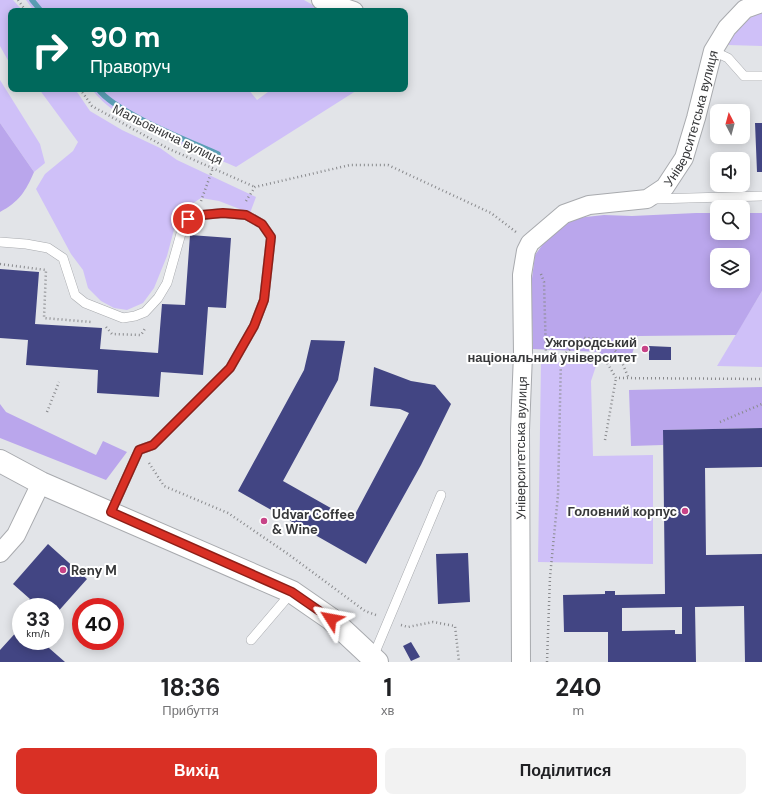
<!DOCTYPE html>
<html lang="uk">
<head>
<meta charset="utf-8">
<style>
  body { margin:0; font-family:"DM Sans",sans-serif; background:#f2f2f2; color:#202124; height:100vh; display:flex; flex-direction:column; font-size:15px; white-space:nowrap }
  * { box-sizing:border-box; margin:0 }
  p { font-size:13px; color:#757577 }
  .icon { flex:none; width:22px; height:22px; fill:none; stroke:currentColor; stroke-width:2; stroke-linecap:round; stroke-linejoin:round }
  .map { position:relative; height:662px; overflow:hidden }
  .side { display:flex; flex-direction:column; background:#fff; flex:1 }
  .side>* { flex:none }
  .banner { position:absolute; left:8px; top:8px; width:400px; height:84px; border-radius:8px; box-shadow:0 2px 10px #0003; background:#00695c; color:#fff; overflow:hidden }
  .needle { width:26px; rotate:354deg }
  .tools { position:absolute; left:710px; top:104px; display:grid; gap:8px }
  .tools a { display:grid; place-items:center; width:40px; height:40px; border-radius:8px; background:#fff; box-shadow:0 2px 10px #0003; font-size:20px }
  .speed { position:absolute; left:12px; top:598px; display:flex; gap:8px; font-size:20px; font-weight:700; text-align:center }
  .speed>* { display:grid; place-content:center; width:52px; height:52px; border-radius:50%; background:#fff; box-shadow:0 2px 10px #0003; line-height:1 }
  .speed small { font-size:10px; font-weight:400 }
  .speed .limit { border:6px solid #d22; background:#fff; color:#111 }
  .pin { position:absolute; display:grid; place-items:center; width:34px; height:34px; color:#fff; margin:-17px; border:2px solid #fff; border-radius:50%; box-shadow:0 1px 4px #0007 }
  .me { position:absolute; width:44px; margin:-22px; rotate:304deg; stroke-linejoin:round; filter:drop-shadow(0 0 3px #0008) }
  .turn { display:flex; align-items:center; gap:14px; height:84px; padding:0 16px; font-size:18px }
  .turn .icon { width:52px; height:52px; stroke-width:2.5 }
  .turn b { display:block; font-size:28px; line-height:34px }
  .eta { display:flex; justify-content:space-evenly; align-items:center; height:68px; text-align:center }
  .eta b { font-size:24px; font-weight:700; line-height:28px }
  .action { display:flex; gap:8px; margin-top:auto; padding:8px 16px }
  .action a { flex:1; height:46px; border-radius:8px; background:#d93025; color:#fff; font-size:16px; font-weight:700; line-height:46px; text-align:center }
  .action a+a { background:#f2f2f2; color:#202124 }
  .map>svg:first-child { display:block }
  .green { fill:#cfc0f8 }
  .forest { fill:#baa6ec; fill-rule:evenodd }
  .lines { fill:none; stroke-linecap:round; stroke-linejoin:round }
  .stream { stroke:#5b9eb5; stroke-width:5.5 }
  .building { fill:#424583; fill-rule:evenodd }
  .lane-casing { stroke:#a8aaae; stroke-width:10 }
  .street-casing { stroke:#a8aaae; stroke-width:20 }
  .secondary-casing { stroke:#a8aaae; stroke-width:24 }
  .path { stroke:#898a8d; stroke-width:2.5; stroke-dasharray:1 3; stroke-linecap:butt }
  .lane { stroke:#fff; stroke-width:9 }
  .street { stroke:#fff; stroke-width:18 }
  .secondary { stroke:#fff; stroke-width:22 }
  .route-casing { stroke:#8d1f18; stroke-width:10 }
  .route { stroke:#d93025; stroke-width:7 }
  .poi-dot { fill:#c74387; stroke:#fff; stroke-width:1.5 }
  .labels { text-anchor:middle; stroke-width:4; stroke-linejoin:round; paint-order:stroke }
  .street-label { font-size:13px; fill:#37383a; stroke:#fff }
  .poi-label { font-size:13px; font-weight:bold; fill:#37383a; stroke:#fff; text-anchor:end }
</style>
</head>
<body>
<div class="map">
<svg width="762" height="662" viewBox="0 0 762 662">
  <rect width="100%" height="100%" fill="#e2e4e8"/>
  <path class="green" d="M0,0h13l10,11h-12v52l-1,1 -10,-18z
    M26,0h278l14,8 -32,3h-252z
    M762,12v34l-34,-1 14,-23z
    M0,80l40,64 5,19 -11,9 -34,-49z
    M39,89h36l15,22 32,19 38,18 17,12 79,37 -6,16 -31,-12 -18,-3 -17,11 -8,13 -9,34 -13,32 -11,15 -16,7 -13,-2 -13,-7 -13,-13 -5,-18 -12,-16 -35,-65 9,-15 28,-23 5,-9z
    M92,89h156l9,11 15,-11h87l-123,78c-39,-18 -121,-43 -144,-78z
    M762,291v76l-45,-1z
    M541,362l56,1 -6,18 2,75 60,-1v109l-115,-2z"/>
  <path class="forest" d="M0,123l34,49c-8,19 -15,30 -34,40z
    M696,213h21v20h26v-20h19v78l-26,44 -98,1 -8,24 -19,2 -12,-10 -66,-3 -2,-63 4,-31 22,-30 20,-7 27,-3 28,1zM717,255h26v26h-26z
    M762,387v41l-99,2v15l-32,1 -2,-56z
    M0,404l6,8 90,43 7,-14 24,11 -21,28 -106,-42z"/>
  <g class="lines">
    <path class="stream" d="M32,0l9,11
      M98,89c18,24 91,52 120,65"/>
  </g>
  <path class="building" d="M755,123h7v49h-5z
    M190,235l41,3 -5,70 -18,-1 -5,68 -42,-3 -2,25 -62,-4 1,-23 -72,-5 2,-25 -28,-2v-69l39,3 -4,52 67,4 -2,21 58,4 4,-49 23,1z
    M311,340l34,1 -7,39 -55,101 69,39 57,-107 -9,-4 -30,-3 4,-39 37,14 24,4 16,19 -30,61 -55,99 -128,-73 66,-121z
    M649,346l22,1v13h-22z
    M762,428v39l-57,1 1,87 56,-1v108h-17l-1,-56 -49,1 1,55h-88v-30h-44l-1,-37 42,-1v-3h10v4l50,-1 -2,-164zM682,607v27h-7v-4l-53,1v-23z
    M48,544l39,35 -32,36v-8h-33l8,-8 -17,-15z
    M468,553l2,49 -32,2 -2,-50z
    M20,628l1,13h20l24,21h-65v-12z
    M411,642l9,15 -9,4 -8,-15z"/>
  <g class="lines">
    <g class="lane-casing">
      <path id="lane" d="M713,51l15,7 16,18h18
        M653,199l109,-3
        M0,242l26,2 22,4 15,10 12,37 10,8 38,15 12,-2 10,-4 13,-14 9,-15 15,-53 7,-11 13,-4 21,-2 23,2 16,9 9,13 -7,63 -10,26 -24,42 -77,77 -14,5 -28,62
        M251,640l41,-48
        M373,657l68,-162"/>
    </g>
    <g class="street-casing">
      <g id="street">
        <path d="M321,0l33,11"/>
        <path d="M0,553l16,-18 25,-52"/>
        <path id="s1" d="M521,662l-1,-232 3,-76 -1,-79 4,-24 4,-8 34,-29 25,-9 58,-6 18,-12 19,-29 12,-40 17,-67 14,-23 18,-19 17,-6"/>
      </g>
    </g>
    <g class="secondary-casing">
      <path id="secondary" d="M0,461l41,22 251,109 39,27 46,43"/>
    </g>
    <path class="path" d="M18,0l8,11
      M80,89l12,17 75,42 88,39
      M201,201l12,-33
      M246,201l9,-14 95,-22h38l103,48 25,19
      M0,264l46,6 -2,48 47,4
      M541,274l3,8 2,73
      M106,327l6,7 29,1 5,-8
      M545,355l61,6 10,17 146,1
      M47,412l12,-30
      M720,422l42,-18
      M605,440l11,-62
      M149,463l15,23 64,27 60,41 77,57 11,4
      M401,625l7,2 25,-5 22,4 4,36
      M547,662l3,-85 8,-82 3,-138 22,-19 22,1 14,16 10,24"/>
    <use href="#lane" class="lane"/>
    <use href="#street" class="street"/>
    <use href="#secondary" class="secondary"/>
  </g>
  <g class="lines">
    <g class="route-casing">
      <path id="route" d="M188,219l14,-4 21,-2 23,2 16,9 9,13 -7,63 -10,26 -24,42 -77,77 -14,5 -28,62 181,80 39,27"/>
    </g>
    <use href="#route" class="route"/>
  </g>
  <g class="poi-dot">
    <circle cx="645" cy="349" r="4"/>
    <circle cx="685" cy="511" r="4"/>
    <circle cx="264" cy="521" r="4"/>
    <circle cx="63" cy="570" r="4"/>
  </g>
  <g class="labels">
    <g class="street-label">
      <text dy="5" stroke="none"><textPath href="#s1" startOffset="646">Університетська вулиця</textPath></text>
      <text transform="translate(168 134) rotate(26)" y="5">Мальовнича вулиця</text>
      <text dy="5" stroke="none"><textPath href="#s1" startOffset="214">Університетська вулиця</textPath></text>
    </g>
    <g class="poi-label">
      <text x="637" y="347">Ужгородський<tspan x="637" dy="15">національний університет</tspan></text>
      <text x="677" y="516">Головний корпус</text>
      <text x="272" y="519" text-anchor="start">Udvar Coffee<tspan x="272" dy="15">&amp; Wine</tspan></text>
      <text x="71" y="575" text-anchor="start">Reny M</text>
    </g>
  </g>
</svg>
<div class="tools">
<a><svg class="needle" viewBox="-14 -14 28 28"><path d="M0-13l5 13h-10z" fill="#e53935"/><path d="M0 13l5-13h-10z" fill="#757577"/></svg></a>
<a><svg class="icon" aria-label="sound" viewBox="0 0 24 24"><path d="M4 9h4l5-4v14l-5-4H4zM17 9q2 3 0 6"/></svg></a>
<a><svg class="icon" aria-label="search" viewBox="0 0 24 24"><circle cx="10" cy="10" r="6"/><path d="M15 15l6 6"/></svg></a>
<a><svg class="icon" aria-label="layers" viewBox="0 0 24 24"><path d="M12 4l9 5-9 5-9-5zM3 14l9 5 9-5"/></svg></a>
</div>
<div class="speed"><div>33<small>km/h</small></div><div class="limit">40</div></div>
<div class="pin" style="left:188px;top:219px;background:#d93025"><svg class="icon" aria-label="arrive" viewBox="0 0 24 24"><path d="M6 21V4h12l-3 4 3 4H6"/></svg></div>
<svg class="me" style="left:331px;top:619px" viewBox="-20 -20 40 40"><path d="M0-17L14 15 0 8-14 15z" fill="#d93025" stroke="#fff" stroke-width="4"/></svg>
<div class="banner">
<div class="turn"><svg class="icon" aria-label="right" viewBox="0 0 24 24"><path d="M7 20v-9h11M14 6l5 5-5 5"/></svg><div><b>90 m</b>Праворуч</div></div>
</div>
</div>
<section class="side">
<div class="eta">
<div><b>18:36</b><p>Прибуття</p></div>
<div><b>1</b><p>хв</p></div>
<div><b>240</b><p>m</p></div>
</div>
<div class="action"><a>Вихід</a><a>Поділитися</a></div>
</section>
</body>
</html>
